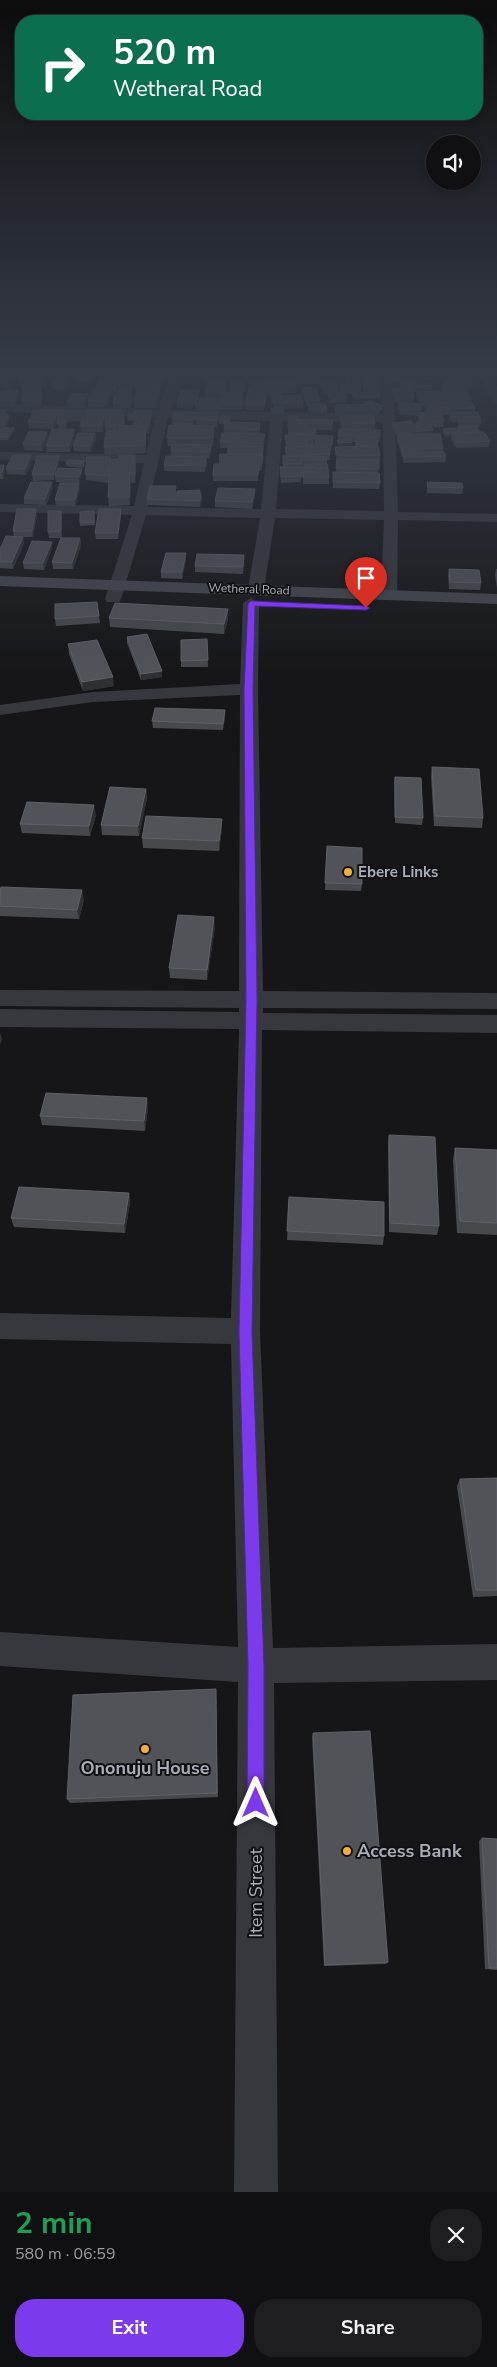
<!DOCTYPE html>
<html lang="en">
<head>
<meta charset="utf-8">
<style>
  body { margin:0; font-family:"Nunito Sans",sans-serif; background:#1e1e20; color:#f1f3f6; height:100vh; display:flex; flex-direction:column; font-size:19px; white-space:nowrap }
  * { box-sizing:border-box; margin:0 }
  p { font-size:16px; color:#9c9d9f }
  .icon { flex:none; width:28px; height:28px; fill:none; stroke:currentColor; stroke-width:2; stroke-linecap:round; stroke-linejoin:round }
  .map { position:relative; height:2192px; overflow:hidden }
  .drawer { display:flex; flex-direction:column; background:#101012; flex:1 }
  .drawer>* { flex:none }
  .banner { position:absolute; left:15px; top:15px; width:468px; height:105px; border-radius:20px; box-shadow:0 2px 8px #0003,0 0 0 1px #303032; background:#0b6e4f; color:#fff; overflow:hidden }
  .tools { position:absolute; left:426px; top:135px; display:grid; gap:10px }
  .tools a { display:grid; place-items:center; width:55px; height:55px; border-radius:50%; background:#101012; box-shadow:0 2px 8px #0003,0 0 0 1px #303032; font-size:25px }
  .pin { position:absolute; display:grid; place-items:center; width:42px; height:42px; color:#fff; margin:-51px -21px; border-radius:50% 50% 50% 0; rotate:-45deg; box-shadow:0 0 5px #0007 }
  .pin .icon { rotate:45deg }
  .me { position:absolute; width:55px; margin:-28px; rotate:0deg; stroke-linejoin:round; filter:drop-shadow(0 0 4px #0008) }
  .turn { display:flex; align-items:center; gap:18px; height:105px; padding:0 15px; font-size:22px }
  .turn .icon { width:65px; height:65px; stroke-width:2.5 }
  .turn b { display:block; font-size:35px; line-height:42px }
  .round { display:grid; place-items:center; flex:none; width:52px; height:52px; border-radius:20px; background:#1e1e20 }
  .head { display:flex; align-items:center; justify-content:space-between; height:85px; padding:0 15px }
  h1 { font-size:30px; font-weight:700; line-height:38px; color:#1e9e55 }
  .cta { display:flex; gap:10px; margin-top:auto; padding:10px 15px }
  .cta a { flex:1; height:58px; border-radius:20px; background:#7c3aed; color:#fff; font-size:20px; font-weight:700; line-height:58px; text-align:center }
  .cta a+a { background:#1e1e20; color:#f1f3f6 }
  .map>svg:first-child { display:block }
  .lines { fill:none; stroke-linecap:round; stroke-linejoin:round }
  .minor { fill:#37383d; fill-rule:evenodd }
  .tertiary { fill:#37383d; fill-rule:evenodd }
  .secondary { fill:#45474d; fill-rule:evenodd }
  .wall { fill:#47494d; fill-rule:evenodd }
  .shaded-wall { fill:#2f3033 }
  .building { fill:#525359; stroke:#5f6168 }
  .route { fill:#7c3aed; stroke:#51269a }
  .poi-dot { fill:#f2b134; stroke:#111113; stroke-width:2 }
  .labels { text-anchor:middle; stroke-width:4; stroke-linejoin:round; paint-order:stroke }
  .far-street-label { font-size:12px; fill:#a8adb8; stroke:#111113 }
  .poi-label { font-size:15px; font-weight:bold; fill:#a8adb8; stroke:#111113; text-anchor:start }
  .near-poi-label { font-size:18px; font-weight:bold; fill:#a8adb8; stroke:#111113 }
  .near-street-label { font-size:18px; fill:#a8adb8; stroke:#111113 }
</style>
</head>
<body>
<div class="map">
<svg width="497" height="2192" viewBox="0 0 497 2192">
  <rect width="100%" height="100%" fill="#161618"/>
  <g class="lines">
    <path class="minor" d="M174,368h12l-15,42 211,4 -3,-46h12l4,50 3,94 99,2v8l-99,-2 -1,74 -8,5 -8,-5 3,-74 -109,-2 -11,71 -8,5 -8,-5 12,-71 -114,-3 -25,84 -2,3h-12l-2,-3 27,-84 -132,-3v-8l134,2 10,-43 -144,-3v-8l146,3 10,-38 -156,-5v-8l158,5zM168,417l102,4 -9,88 -113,-2zM283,421l100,1 1,89 -108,-2z
      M486,372l4,1 7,14v18l-6,-4 -11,-25z
      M251,598l8,5 -1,86 5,302 234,2v16l-234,-1v5l234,2v18l-235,-3 -2,301 13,317 224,-4v36l-223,3 4,509h-44l4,-510 -238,-16v-34l238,15 -7,-303 -231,-5v-26l231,5 8,-289 -239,-2v-18l239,3v-4l-239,-2v-16l239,1 1,-296 -147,7 -93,13v-10l93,-13 147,-8 3,-81z"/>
    <path class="tertiary" d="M79,368l218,8 200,-4v8l-200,4 -133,-3 -79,-9z"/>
    <path class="secondary" d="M0,576l497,18v10l-497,-18z"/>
  </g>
  <path class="wall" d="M78,368v2h18l1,6 -6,7 -17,-1v-4l-6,6h1v3l-4,4 -13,-2v-3l2,-2h-2v-6z
    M137,368h34v3l-34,-2z
    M191,368h63v6l-22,1v-2v1l-15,1 -2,-5v1h-4l1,6h-9l-1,-5h-2v4h-11v-3z
    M255,368h14v6h-14z
    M319,368h58v3l-19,3 -4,-3v2l-9,1 -6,-5 1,2v3l-18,1z
    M394,368h18v3l-14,2z
    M418,368h26v4l-23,1z
    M447,368h18l-1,3 -17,-1z
    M0,369l56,1 -12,17h-3l1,18 -19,1 -1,-5 1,-15h-4l-1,-8v3l-10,8 -6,-1 -2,2z
    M289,369l9,3 -1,3h-7l-2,-3z
    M311,369l-1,6h-8v-3z
    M162,373l1,8 -6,27h-22l-1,-8 3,-10 -5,-1 -1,6 2,6 -2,7h-18v-5l4,-8 1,-6 -1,4h-4l-7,14h-18v-6l-3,7 -17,-1 -1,-5 21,-8 1,5 13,-24z
    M362,376l18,12v11l-27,1 -1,-6h-7l2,5 -1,3 -16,1 -2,-7v-3h12v-8h7v-8l14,11v4h2l-1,-10z
    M451,376l21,7v6h-6l5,10 -1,2 5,7 -1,4 7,9 -1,6h-3l3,5 10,9 -1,6 -33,1 -5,-9v-3l-4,1 -5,-5 1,-3h14v-2h2l-2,-5h-7l-1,-4v-3h-7l2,6 -1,6h-11v7l11,14v4l3,4 -1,6 -41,1 -7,-23v-5l-6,-6 1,-6 23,2 1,-3h3v-2l-1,-4 -19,-1v-12h-4l-3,-9v-6h9l-2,-4v-6l18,8v-1l16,1v3l-13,1 -3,-2v4h-5l2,5 -1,6h7l-4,-5v-6h25v-1l2,-12h7zM421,405l1,1h3l-1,2 2,4h-5z
    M268,379l28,8v6h-16l1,3 22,6v6l-20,1 1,5 -11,1 -2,-4v-3h3l-6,-15 -4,17h-19v-6l23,-21z
    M321,381l17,8 -1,3 -13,1 -3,-9z
    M230,382h14l1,10 -3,1 1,17h-24l1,3 -25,-2v-9h-1l-1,6h-16v-6l22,-12v8h6v-5l21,-6 -1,5h6z
    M302,388l18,12v4l7,6v3h-18v-7h-2l-5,-12z
    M0,395l19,1 -3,10h-16z
    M363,402l20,4v3h-3v6l-7,1 2,7v6h-13l18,8 -1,6h-2l3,12v6h-1l-1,12 2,10 -1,6 -46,-1v-16h3l1,-11 -2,-8v-6h20l1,-5h-4v3l-13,1 -2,-3v-3h1l1,-11h2l-1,-7v-6h-4l-1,-5v-6h28z
    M0,410l9,7v4l-3,7h-4v1l12,-1 1,3 -7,9h-8z
    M59,410h23v10l3,-10h38l1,15 14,1v-1h-5v-4h-5v-7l6,2 18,1 -3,16h-3v20l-41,2 -1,-8 4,-10h-3v-3l1,-2 -1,-12 -2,12h-22l-1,-6 1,-5 -14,1 -1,7 9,6 -5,17h-23l-1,-6 12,-17v-10l-4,10 -25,-1 -1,-6z
    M217,413l1,14h-4l-1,19h-2l-1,12h-4l1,5 -2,9 -41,-1v-6l7,-9v-5l1,-5h-4l-1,-8 8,-14h-3v-6zM196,420v5l5,1h-7z
    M230,416l-1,6 31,7 -1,5h6l-2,21v6l-2,10h-3v10h-45v-6l6,-11v-5l8,-5 1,-6h-8v-6l4,-9 1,-9h-6v-3z
    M297,419l36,1 -1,10h-16v5l17,1 -2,15h-2l1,3v6h-3v4l2,14v6h-26v-6h-2v4l-20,1 -1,-16h3v-11h3l-1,-3v-6h1l-1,-12h3v-12zM314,439h1v6l-7,1v-1h6z
    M95,433l1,6 -5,13 -17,-1 -1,-6z
    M48,437l-6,14 -18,-1 -1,-6z
    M31,455l1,6 -6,14 -19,-1 -1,-6z
    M110,457v5l26,1 -1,20h-4l-1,22 -21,1 -1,-9 1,-14 -23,-3 -1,-6z
    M59,462l-3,11 26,-4v6l-3,8 -23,-1 -1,-5 -1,3 -21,1 -1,-6z
    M66,463l19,1 -2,4 -17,-2z
    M0,465l5,6 -2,8h-3z
    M427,482l36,6 -1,6 -35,-1z
    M53,488l-7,17 -22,-1v-6z
    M80,489l-5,17h-19l-1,-6z
    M255,489v7l-3,13 -37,-2v-6z
    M177,493h24l1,6 -2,8 -53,-2v-6z
    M94,511l1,14 -15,1v-3z
    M37,515l-4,22h-10l1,6 -11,26 -13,-1v-19l14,-12 -1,-6z
    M121,515l-3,24h-22l-1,-6z
    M62,517v21h-13l-1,-6z
    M80,538l1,7 -8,24h-20l-1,-7z
    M52,548l-8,22 -20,-1 -1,-6z
    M186,560l-4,19 -21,-1v-6z
    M244,562l-1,12 -48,-2v-6z
    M449,569l32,14 -1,7 -31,-1 -1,-13z
    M496,569h1v19l-2,-13z
    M97,602l3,21 -44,3 -1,-7z
    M228,609v10l-4,15 -114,-7 -1,-9z
    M127,637l35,40 -21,3 -14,-37z
    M207,639l1,28h-27v-6z
    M68,644l46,42 -31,5 -14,-37z
    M225,717l-2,13 -70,-2 -1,-7z
    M432,767l51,51 -1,10 -48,-2 -3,-49z
    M395,777l28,41 -1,7 -27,-2 -1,-40z
    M146,789l1,9 -8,38 -37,-1 -1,-10z
    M96,815l-6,21 -68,-3 -2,-9z
    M222,829l-3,22 -76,-3 -1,-10z
    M327,846l35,38 -1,7 -36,-1z
    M0,890l84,10 -5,19 -79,-3z
    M215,926l-8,54 -37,-2 -1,-10z
    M148,1107l-3,24 -103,-6 -2,-9z
    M389,1135l50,91 -2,9 -48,-3 -1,-88z
    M455,1148l42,2v85l-40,-2 -4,-73z
    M129,1193l1,9 -5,31 -111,-6 -3,-9z
    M289,1197l95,39 -1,9 -96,-5z
    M497,1478v118l-24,1 -16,-111 3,-7z
    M216,1689l2,108 -148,6 -3,-4z
    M313,1733l75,229 -2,2 -62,2 -12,-228z
    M482,1838l15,1v131l-12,-1 -6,-128z"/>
  <path class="shaded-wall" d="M51,368h5v2l-12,17 -1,-8z
    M78,368l1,6 -6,3 1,1 -8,7 -1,-5z
    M345,368h9v5l-9,1z
    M358,368h19v3l-19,3z
    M398,368h14v3l-14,2z
    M96,370l1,6 -6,7v-5z
    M232,371v3l-15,1v-3z
    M14,372l1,6 2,-2 1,5 -10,8 -1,-6 4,-8z
    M162,373l1,8 -6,27 -1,-8z
    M140,374l1,5 -4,11 -1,-6z
    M1,382l1,6 -2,2v-6z
    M118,383v6l-1,4 -1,-5z
    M69,384v3l-4,4v-3z
    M433,386v3l-13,1v-3z
    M268,387v6l-4,17v-6z
    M112,388l1,5 -7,14v-5z
    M18,390l1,6 -3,10 -1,-5z
    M88,394l1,5 -4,9 -1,-6z
    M59,410l1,6 -6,13 -1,-6z
    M152,411v6l-3,16 -1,-6z
    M8,414l1,7 -3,7 -1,-3 3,-6z
    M104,414l1,6 -2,12 -1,-6z
    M196,415v5l-2,5v2l-1,-7z
    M14,428l1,3 -7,9v-3z
    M74,429l1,6 -5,17 -1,-6z
    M433,430l-1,6 -31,3v-6z
    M47,432l1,5 -6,14 -1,-6z
    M95,433l1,6 -5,13 -1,-6z
    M452,433l-1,3 -4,1v-3z
    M352,442v3l-13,1v-3z
    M31,455l1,6 -6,14 -1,-6z
    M135,455l1,8 -1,20z
    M59,456v6l-5,18v-6z
    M206,457l1,6 -2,9v-6z
    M4,465l1,6 -2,8 -1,-6z
    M82,469v6l-3,8v-6z
    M130,474l1,9 -1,22 -1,-8z
    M52,482l1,6 -7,17 -1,-6z
    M79,483l1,6 -5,17v-6z
    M255,489v7l-3,13v-7z
    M201,493l1,6 -2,8v-6z
    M36,509l1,6 -4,22 -1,-6z
    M121,509v6l-3,24v-6z
    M61,511l1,6v21l-1,-7z
    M23,537l1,6 -11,26 -1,-7z
    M80,538l1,7 -8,24 -1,-6z
    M52,542v6l-8,22 -1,-7z
    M186,553v7l-4,19v-7z
    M228,609v10l-4,15v-10z
    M162,671v6l-21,3v-6z
    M113,677l1,9 -31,5 -1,-9z
    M225,710v7l-2,13v-6z
    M146,789l1,9 -8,38 -1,-10z
    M94,805l2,10 -6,21 -1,-10z
    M222,819v10l-3,22v-10z
    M82,890l2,10 -5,19 -2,-9z
    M214,917l1,9 -8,54v-10z
    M0,1032l2,7 -2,6z
    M147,1098l1,9 -3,24 -1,-10z
    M129,1193l1,9 -5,31 -1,-9z"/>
  <path class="building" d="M2,368h21l-2,1z
    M24,368h27l-8,11 -25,-1z
    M63,368h15l-13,12 -13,-2z
    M215,368h15l2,3 -15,1z
    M232,368h22l-22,1z
    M296,368l2,4h-8l-1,-3z
    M303,368l8,1 -1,3h-8z
    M320,368h19l1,3 -18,1z
    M0,369h24l-5,4 -5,-1 -3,3 6,1 -10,7 -6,-1 -1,2z
    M79,369l17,1 -5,8 -18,-1z
    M190,369l11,1 -1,3h-11z
    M202,370h8l2,4h-9z
    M141,373h21l-6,27h-22z
    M140,374l-4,10 -18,-1 -2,5h-4l-6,14 -18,-1 14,-26z
    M470,375l2,8h-29v-4h9l-1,-3z
    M362,376h15l3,12h-16z
    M347,377h11l3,11h-20l-1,-3h9z
    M399,378h15l4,8 -15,1z
    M268,379h27l1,8h-19v5l3,-1 1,5 20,-1 2,7 -29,1 -6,-16 -4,17h-19l5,-21h19z
    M208,381h18l-2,11h18l1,12h-24v3l-24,-2v-7h27v-5h-17z
    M321,381h13l4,8 -14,1z
    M55,382l14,2 -4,4 -13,-2z
    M230,382h14l1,8h-14z
    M430,383l3,3 -13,1 -3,-2z
    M40,384l2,15 -20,2 1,-16z
    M442,385h22l7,14 -24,1z
    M315,387l5,13 -13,1 -5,-13z
    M392,388h19l3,9 -19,1z
    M119,389h13l-2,6h-13z
    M2,390h16l-3,11h-15v-6z
    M180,390h19l-1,7h-5l-1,6 -15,-1z
    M440,391l7,8 -24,2 -7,-9z
    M345,392l2,7 -17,1 -2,-7z
    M378,392l2,4 -27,1 -1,-4z
    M72,393l16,1 -4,8h-17z
    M114,395h18l-1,8h-18z
    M372,401l11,5h-3l-1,-2h-14l-2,-2z
    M471,401l4,7 -35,1 4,12 -15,1 4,8 -32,3 -9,-10 19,-2 8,8 -3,-7h6l-2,-6h11l-6,-13z
    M399,403l22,1v6l-22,-1z
    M309,404h17l1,6h-18z
    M379,404l2,6h-45l-1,-5z
    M282,407l2,4 -11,1 -2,-4z
    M0,410h5l-1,4h4v3h-8z
    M34,410h25l-6,13 -25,-1z
    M59,410h23l-1,5 -15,1 -1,8h-8z
    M85,410h38l1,15h-10v1l-8,1 -1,-12 9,-1h-10l-2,12h-22z
    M135,411h17l-4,16 -10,-1 1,-6 -6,-1z
    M175,412l42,1 1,8 -22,-2v-4l-3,5 -21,-2z
    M426,412l2,4h-8l-1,1 -1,-4z
    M478,412l3,9h-21l-2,-4h-7l-2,-4z
    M128,414h6l-1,4h-5z
    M373,415l2,8 -33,1 -2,-8z
    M221,416h9l-1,5h-10z
    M289,416h8l-1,3 37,1 -1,4 -44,-1z
    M0,418h8l-3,7h-5z
    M225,422l35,1 -1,7 -35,-1z
    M175,423l19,1 -1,2 -19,-1z
    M114,425l31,1v19l-41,2 1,-10h6v-6h3z
    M169,425l45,1 -1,12h-46z
    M288,425h17l1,4h10v4l-27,1z
    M476,426l4,6 -19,1 -4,-6z
    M3,428h11l-6,9h-8v-6z
    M455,428l5,5 -13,1 -4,-5z
    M52,429h22l-5,17h-23z
    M339,429l41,1v7l-42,-1z
    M109,430l2,1v4l-6,-1z
    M29,431l18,1 -6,13 -18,-1z
    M484,432l6,9 -33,2 -5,-10z
    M78,433h17l-5,13 -17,-1z
    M222,433l43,1 -3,10 -42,-2z
    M313,434l1,5h-7l1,5h-21l-2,-9z
    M397,434h43l3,14 -28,1 1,3h28l2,4 -42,1z
    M316,435l17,1 -1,9h-5l3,9 -40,2 37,1v3h-25v4h-19v-8h5l-3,-9 30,-2z
    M356,438h20l4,17 -33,1 -10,-1 -2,-8 35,-1 -14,-1z
    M350,439l2,3 -13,1 -2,-3z
    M172,444l39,1 -1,7 -39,-1z
    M229,445l34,1 -1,8 -35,-1z
    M220,454l43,1 -2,10h-2l-1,10h-45l1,-11h7l1,-5h-3z
    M13,455h18l-6,14 -19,-1z
    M119,455h16v19h-5l-1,23h-21l2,-37 9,-1z
    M37,456h22l-5,18 -22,1z
    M166,456l40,1 -1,9 -41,-1z
    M87,457h23l-2,19 -23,-2z
    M337,459l42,1v9l-43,-1z
    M68,460l17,1 -2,3 -17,-1z
    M305,464h22l1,4 -11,1v-2h-12z
    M0,465h4l-2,8h-2z
    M280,467h37l1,5h-17v4l-20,1z
    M58,468l24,1 -3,8 -24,-1z
    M320,468h8l1,10h-25l-1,-5h17z
    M333,472l46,1 1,10 -47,-1z
    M31,482h21l-7,17 -21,-1z
    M427,482l35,1 1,5 -35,-1z
    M60,483h19l-4,17h-20z
    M150,486h26l-1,7h26l-1,8 -53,-2z
    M218,488l37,1 -3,13 -37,-1z
    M200,490v3h-23v-2z
    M17,509h19l-4,22h-19z
    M99,509h22l-3,24h-23z
    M48,511h13v20l-13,1z
    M94,511v11l-14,1v-11z
    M6,536l17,1 -11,25h-12v-13z
    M61,538h19l-8,25 -20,-1z
    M32,541l20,1 -9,21h-20z
    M166,553h20l-4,19h-21z
    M197,554l47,1 -1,12 -48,-1z
    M449,569l30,1 2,13 -31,-1z
    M97,602l2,14 -44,3v-15z
    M115,603l113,6 -4,15 -115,-6z
    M147,634l15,37 -21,3 -14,-37z
    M207,639l1,21 -27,1v-21z
    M97,640l16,37 -31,5 -14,-38z
    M155,708l70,2 -2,14 -71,-3z
    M432,767l47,2 4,49 -48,-2z
    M395,777l26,1 2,40 -28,-1z
    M110,787l36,2 -8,37 -37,-1z
    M27,802l67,3 -5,21 -69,-2z
    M146,816l76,3 -3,22 -77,-3z
    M327,846l35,2v36l-37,-1z
    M1,887l81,3 -5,20 -77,-4v-16z
    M178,915l36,2 -7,53 -38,-2z
    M46,1093l101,5 -3,23 -104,-5z
    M389,1135l46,2 4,89 -49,-3z
    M455,1148l42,2v73l-37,-2z
    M19,1187l110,6 -5,31 -113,-6z
    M289,1197l95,5v34l-97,-5z
    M497,1478v112h-21l-16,-111z
    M216,1689l1,104 -150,6 6,-104z
    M370,1731l18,231 -63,3 -12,-232z
    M482,1838l15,1v129h-8z"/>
  <linearGradient id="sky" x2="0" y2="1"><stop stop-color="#0c0c0d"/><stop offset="0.55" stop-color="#363c48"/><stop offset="1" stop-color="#363c48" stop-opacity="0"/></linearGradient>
  <rect width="497" height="675" fill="url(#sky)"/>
  <path class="route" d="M251,601l115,5 4,2 -4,2 -111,-4 -2,83 4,311 -5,332 12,334v137l-2,6 -6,2 -6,-2 -3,-6 1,-137 -9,-334 7,-332 -2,-311 4,-85z"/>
  <g class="poi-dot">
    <circle cx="348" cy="872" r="5"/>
    <circle cx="145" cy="1749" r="5"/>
    <circle cx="347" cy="1851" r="5"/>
  </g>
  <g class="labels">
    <g class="far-street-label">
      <text transform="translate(249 589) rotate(2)" y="4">Wetheral Road</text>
    </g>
    <g class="poi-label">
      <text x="358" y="877">Ebere Links</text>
    </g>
    <g class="near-poi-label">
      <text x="145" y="1774">Ononuju House</text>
      <text x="357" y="1857" text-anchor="start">Access Bank</text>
    </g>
    <g class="near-street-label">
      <text transform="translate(256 1893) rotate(-90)" y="6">Item Street</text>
    </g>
  </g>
</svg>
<div class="tools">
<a><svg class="icon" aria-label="sound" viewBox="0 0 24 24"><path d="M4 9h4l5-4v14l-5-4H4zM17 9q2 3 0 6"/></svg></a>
</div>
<div class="pin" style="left:366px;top:608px;background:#d93025"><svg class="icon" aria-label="arrive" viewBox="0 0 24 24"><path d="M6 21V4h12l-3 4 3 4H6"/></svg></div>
<svg class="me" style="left:256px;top:1803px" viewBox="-20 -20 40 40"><path d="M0-17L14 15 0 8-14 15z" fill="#7c3aed" stroke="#fff" stroke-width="4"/></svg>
<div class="banner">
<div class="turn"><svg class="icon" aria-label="right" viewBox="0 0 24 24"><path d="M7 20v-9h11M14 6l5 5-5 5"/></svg><div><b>520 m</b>Wetheral Road</div></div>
</div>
</div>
<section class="drawer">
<div class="head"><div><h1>2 min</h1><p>580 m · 06:59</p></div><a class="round"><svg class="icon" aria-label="close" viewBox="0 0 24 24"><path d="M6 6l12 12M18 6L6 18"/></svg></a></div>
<div class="cta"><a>Exit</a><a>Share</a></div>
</section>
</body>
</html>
